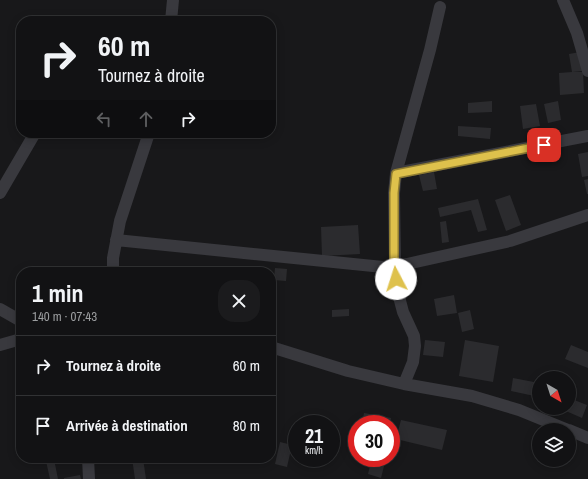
<!DOCTYPE html>
<html lang="fr">
<head>
<meta charset="utf-8">
<style>
  body { margin:0; font-family:"Archivo Narrow",sans-serif; background:#1b1b1d; color:#f1f3f6; height:100vh; display:flex; flex-direction:column; font-size:15px; white-space:nowrap }
  * { box-sizing:border-box; margin:0 }
  p { font-size:13px; color:#9c9ea0 }
  .icon { flex:none; width:22px; height:22px; fill:none; stroke:currentColor; stroke-width:2; stroke-linecap:round; stroke-linejoin:round }
  .map { position:relative; flex:1; overflow:hidden }
  .sheet { position:absolute; left:16px; top:267px; width:260px; height:196px; display:flex; flex-direction:column; background:#121214; border-radius:16px; box-shadow:0 2px 10px #0003,0 0 0 1px #313234 }
  .sheet>* { flex:none }
  .top-card { position:absolute; left:16px; top:16px; width:260px; height:122px; border-radius:16px; box-shadow:0 2px 10px #0003,0 0 0 1px #313234; background:#121214; color:#f1f3f6; overflow:hidden }
  .needle { width:26px; rotate:141deg }
  .controls { position:absolute; left:532px; top:371px; display:grid; gap:8px }
  .controls a { display:grid; place-items:center; width:44px; height:44px; border-radius:50%; background:#121214; box-shadow:0 2px 10px #0003,0 0 0 1px #313234; font-size:20px }
  .speed { position:absolute; left:288px; top:415px; display:flex; gap:8px; font-size:20px; font-weight:700; text-align:center }
  .speed>* { display:grid; place-content:center; width:52px; height:52px; border-radius:50%; background:#121214; box-shadow:0 2px 10px #0003,0 0 0 1px #313234; line-height:1 }
  .speed small { font-size:10px; font-weight:400 }
  .speed .limit { border:6px solid #d22; background:#fff; color:#111 }
  .pin { position:absolute; display:grid; place-items:center; width:34px; height:34px; color:#fff; margin:-17px; border-radius:8px; box-shadow:0 2px 6px #0006 }
  .me { position:absolute; width:44px; margin:-22px; rotate:355deg; stroke-linejoin:round; filter:drop-shadow(0 0 3px #0008) }
  .turn { display:flex; align-items:center; gap:14px; height:84px; padding:0 16px; font-size:18px }
  .turn .icon { width:52px; height:52px; stroke-width:2.5 }
  .turn b { display:block; font-size:28px; line-height:34px }
  .lanes { display:flex; align-items:center; height:38px; padding:0 16px; background:#0003; justify-content:center; gap:20px; direction:ltr }
  .lanes .off { opacity:.35 }
  .round { display:grid; place-items:center; flex:none; width:42px; height:42px; border-radius:16px; background:#1b1b1d }
  .headline { display:flex; align-items:center; justify-content:space-between; height:68px; padding:0 16px }
  h1 { font-size:24px; font-weight:700; line-height:30px }
  ul { padding:0; list-style:none }
  li { display:flex; align-items:center; gap:12px; height:60px; padding:0 16px; border-top:1px solid #313234 }
  li div { flex:1 }
  li b { display:block; font-size:15px }
  li em { font-style:normal }
  .map>svg:first-child { display:block }
  .building { fill:#2b2b2e }
  .lines { fill:none; stroke-linecap:round; stroke-linejoin:round }
  .street { stroke:#39393e; stroke-width:12 }
  .route-casing { stroke:#907d31; stroke-width:10 }
  .route { stroke:#dec14c; stroke-width:7 }
</style>
</head>
<body>
<div class="map">
<svg width="588" height="479" viewBox="0 0 588 479">
  <rect width="100%" height="100%" fill="#18181a"/>
  <path class="building" d="M580,52l3,19 -11,1h11l1,21 -24,2 -1,-22 13,-1 -3,-18z
    M492,101v11l-24,1v-10z
    M558,101l3,19 -13,3 -4,-19z
    M536,104l4,22 -17,3 -3,-23z
    M458,126l33,2 -1,11 -32,-3z
    M588,152v24l-6,1 -4,-23z
    M434,172l3,17 -14,2 -4,-16z
    M588,179v15h-1l-3,-14z
    M510,195l11,30 -15,6 -11,-31z
    M478,199l9,31 -9,2 -7,-22 -31,7 -2,-9z
    M446,221l3,21 -7,1 -2,-21z
    M358,225l2,29 -38,2 -1,-29z
    M275,268l12,1 -1,12 -12,-1z
    M454,295l3,18 -20,3 -3,-17z
    M349,309v7l-17,1v-7z
    M470,310l4,19 -12,3 -4,-19z
    M425,340l20,2 -2,15 -20,-2z
    M465,340l34,6 -6,36 -34,-6z
    M571,345l17,7v16l-23,-9z
    M513,378l26,5v14l-28,-6z
    M569,398l18,7 -5,13 -23,-10h10z
    M364,413l27,5 -1,6h-28z
    M401,420l46,10 -5,20 -46,-11z
    M280,442l12,3 -5,22 -12,-3z
    M132,458h11l3,21h-11z
    M372,458h14l-5,20 -13,-4z
    M54,459l4,20h-8l-4,-18z
    M80,475l1,4h-17v-1z"/>
  <g class="lines">
    <path class="street" d="M563,0l14,33 11,38
      M171,21l2,-21
      M396,173l192,-37
      M0,193l35,-60
      M116,240l267,27 24,-3 103,-23 78,-26
      M113,272v-14l7,-37 29,-88
      M0,309l21,12
      M0,345l21,-6
      M271,347l77,24 56,13 68,12 47,14 49,20
      M404,384l9,-22 2,-16 -1,-10 -11,-24 -5,-19 -3,-27 -1,-73 2,-20 34,-123 10,-43
      M569,430l19,8
      M88,458l1,21"/>
  </g>
  <g class="lines">
    <g class="route-casing">
      <path id="route" d="M396,279l-2,-13v-73l2,-19 148,-29"/>
    </g>
    <use href="#route" class="route"/>
  </g>
</svg>
<div class="controls">
<a><svg class="needle" viewBox="-14 -14 28 28"><path d="M0-13l5 13h-10z" fill="#e53935"/><path d="M0 13l5-13h-10z" fill="#9c9ea0"/></svg></a>
<a><svg class="icon" aria-label="layers" viewBox="0 0 24 24"><path d="M12 4l9 5-9 5-9-5zM3 14l9 5 9-5"/></svg></a>
</div>
<div class="speed"><div>21<small>km/h</small></div><div class="limit">30</div></div>
<div class="pin" style="left:544px;top:145px;background:#d93025"><svg class="icon" aria-label="arrive" viewBox="0 0 24 24"><path d="M6 21V4h12l-3 4 3 4H6"/></svg></div>
<svg class="me" style="left:396px;top:279px" viewBox="-20 -20 40 40"><circle r="19" fill="#fff"/><path d="M0-13L10 11 0 6-10 11z" fill="#dec14c"/></svg>
<div class="top-card">
<div class="turn"><svg class="icon" aria-label="right" viewBox="0 0 24 24"><path d="M7 20v-9h11M14 6l5 5-5 5"/></svg><div><b>60 m</b>Tournez à droite</div></div>
<div class="lanes"><svg class="icon off" aria-label="left" viewBox="0 0 24 24"><path d="M17 20v-9H6M10 6l-5 5 5 5"/></svg><svg class="icon off" aria-label="ahead" viewBox="0 0 24 24"><path d="M12 20V5M6 11l6-6 6 6"/></svg><svg class="icon" aria-label="right" viewBox="0 0 24 24"><path d="M7 20v-9h11M14 6l5 5-5 5"/></svg></div>
</div>
<section class="sheet">
<div class="headline"><div><h1>1 min</h1><p>140 m · 07:43</p></div><a class="round"><svg class="icon" aria-label="close" viewBox="0 0 24 24"><path d="M6 6l12 12M18 6L6 18"/></svg></a></div>
<ul>
<li><svg class="icon" aria-label="right" viewBox="0 0 24 24"><path d="M7 20v-9h11M14 6l5 5-5 5"/></svg><div><b>Tournez à droite</b></div><em>60 m</em></li>
<li><svg class="icon" aria-label="arrive" viewBox="0 0 24 24"><path d="M6 21V4h12l-3 4 3 4H6"/></svg><div><b>Arrivée à destination</b></div><em>80 m</em></li>
</ul>
</section>
</div>
</body>
</html>
